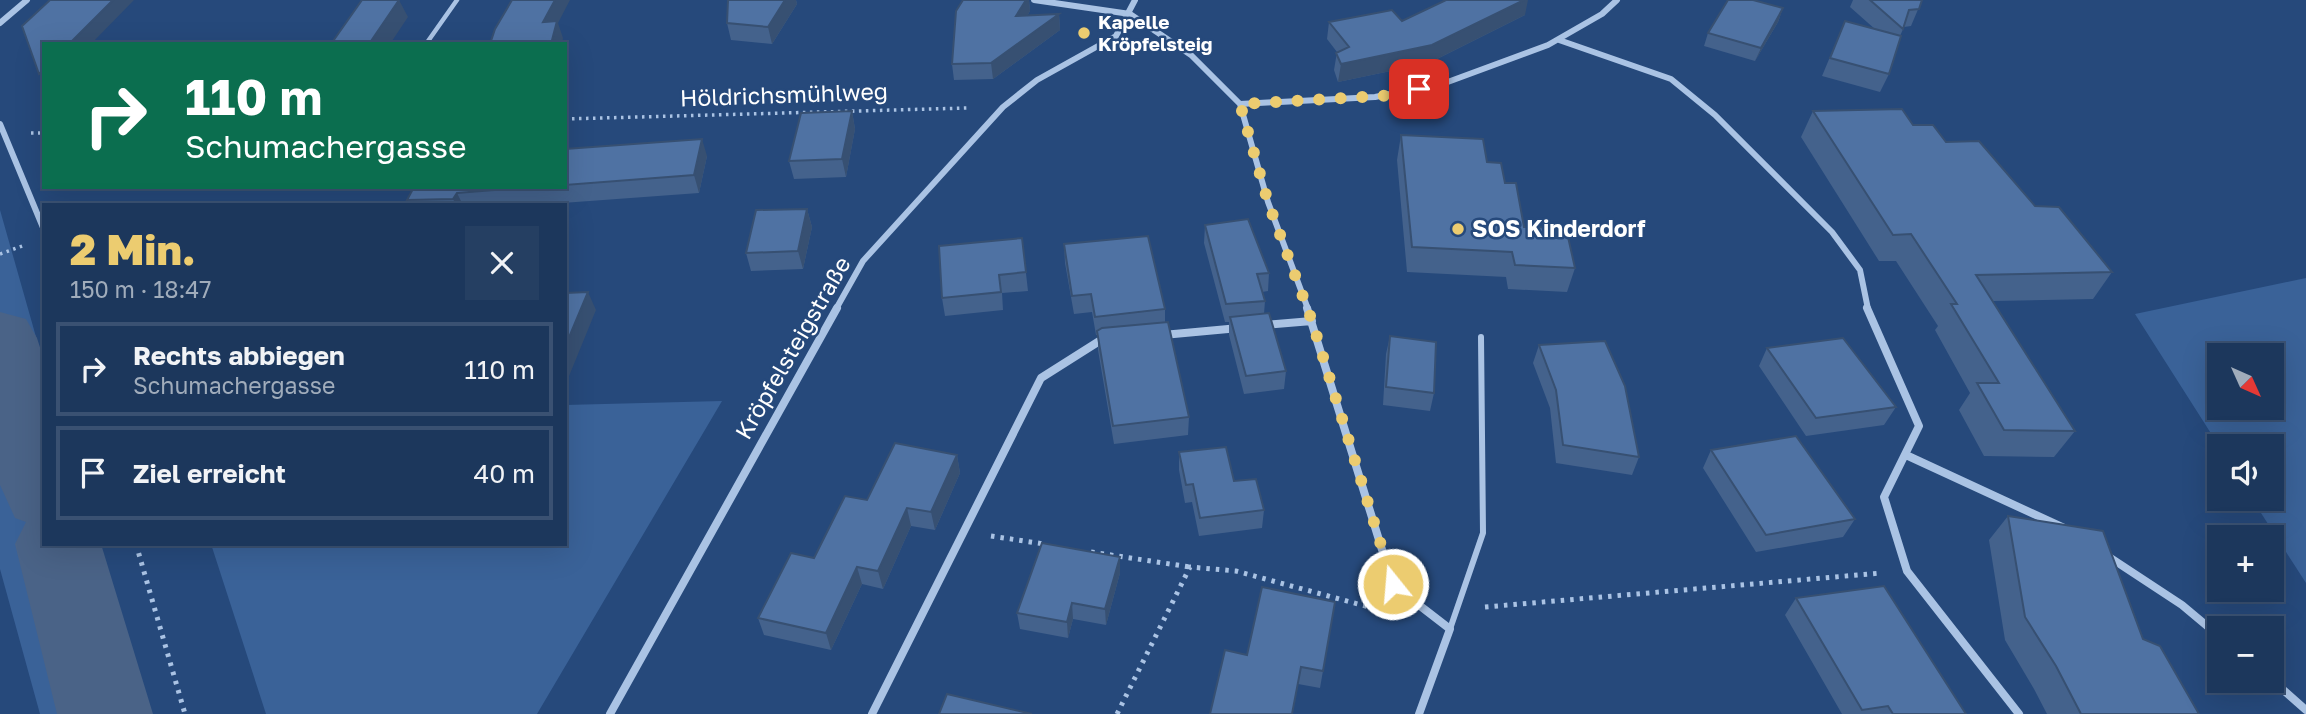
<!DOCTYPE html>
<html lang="de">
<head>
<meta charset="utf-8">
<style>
  body { margin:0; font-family:"Golos Text",sans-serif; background:#253f62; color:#f1f3f6; height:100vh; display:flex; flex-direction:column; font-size:26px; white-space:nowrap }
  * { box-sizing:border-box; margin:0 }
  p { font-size:23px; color:#a0acbb }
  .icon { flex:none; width:38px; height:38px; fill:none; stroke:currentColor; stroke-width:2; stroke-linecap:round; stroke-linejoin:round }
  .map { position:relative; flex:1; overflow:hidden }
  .details { position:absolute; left:42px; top:203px; width:525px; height:343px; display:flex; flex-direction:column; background:#1c375c; border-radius:0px; box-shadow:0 7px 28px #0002,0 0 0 2px #3a5172 }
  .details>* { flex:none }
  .guide { position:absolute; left:42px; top:42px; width:525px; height:147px; border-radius:0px; box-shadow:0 7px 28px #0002,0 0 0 2px #3a5172; background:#0b6e4f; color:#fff; overflow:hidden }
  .needle { width:46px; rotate:135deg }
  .fabs { position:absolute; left:2207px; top:343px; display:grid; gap:14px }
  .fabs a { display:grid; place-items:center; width:77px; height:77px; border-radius:0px; background:#1c375c; box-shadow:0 7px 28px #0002,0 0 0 2px #3a5172; font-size:35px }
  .pin { position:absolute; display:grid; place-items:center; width:60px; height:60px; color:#fff; margin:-30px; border-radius:14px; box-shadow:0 4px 10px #0006 }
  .me { position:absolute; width:77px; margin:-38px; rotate:343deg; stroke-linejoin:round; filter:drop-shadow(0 0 5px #0008) }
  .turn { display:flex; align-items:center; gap:24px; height:147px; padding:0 28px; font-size:32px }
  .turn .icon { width:91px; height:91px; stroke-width:2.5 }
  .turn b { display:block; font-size:49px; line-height:60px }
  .round { display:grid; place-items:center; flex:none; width:74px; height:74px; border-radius:0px; background:#253f62 }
  .overview { display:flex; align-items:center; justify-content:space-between; height:119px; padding:0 28px }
  h1 { font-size:42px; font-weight:800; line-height:52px; color:#eccc70 }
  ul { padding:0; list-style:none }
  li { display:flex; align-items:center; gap:21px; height:94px; margin:0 14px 10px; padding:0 14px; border:4px solid #3a5172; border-radius:0px }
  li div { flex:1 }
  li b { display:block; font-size:26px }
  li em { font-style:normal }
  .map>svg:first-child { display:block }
  .green { fill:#3a6298; fill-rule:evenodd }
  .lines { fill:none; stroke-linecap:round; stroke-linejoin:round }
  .river { fill:#4a6387; fill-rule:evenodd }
  .path-far1 { stroke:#aac3e4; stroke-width:3.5; stroke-dasharray:2.5 4.5; stroke-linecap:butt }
  .path { stroke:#aac3e4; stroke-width:5; stroke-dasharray:3.5 6; stroke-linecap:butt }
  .service-far1 { stroke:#aac3e4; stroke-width:4.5 }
  .service { stroke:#aac3e4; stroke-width:6 }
  .minor-far1 { stroke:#aac3e4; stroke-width:6 }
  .minor { stroke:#aac3e4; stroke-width:8 }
  .wall { fill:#44628c }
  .shaded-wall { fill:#375072 }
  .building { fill:#4f72a3; stroke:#375072; stroke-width:2 }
  .route { stroke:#eccc70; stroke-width:12; stroke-dasharray:0 21.6 }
  .poi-dot { fill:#eccc70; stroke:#26497b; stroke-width:2.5 }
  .labels { text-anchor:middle; stroke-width:5; stroke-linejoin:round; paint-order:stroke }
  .far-poi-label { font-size:19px; font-weight:bold; fill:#fff; stroke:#26497b; text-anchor:start }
  .street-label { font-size:23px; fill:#fff; stroke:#26497b }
  .poi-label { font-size:23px; font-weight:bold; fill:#fff; stroke:#26497b; text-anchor:start }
</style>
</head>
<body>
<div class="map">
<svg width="2306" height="714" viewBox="0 0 2306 714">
  <rect width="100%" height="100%" fill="#26497b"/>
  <path class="green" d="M0,210l44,155v179h50l48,170h-102l-40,-145z
    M2306,278v305l-54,-84h20v-53h-53l-84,-132zM2219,355h53v53h-53z
    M722,401l-185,313h-271l-55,-170h354v-139z"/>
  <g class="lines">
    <path class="river" d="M0,312l26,7 11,19 7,22v184h57l52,170h-96l-42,-170 11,-22 -11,-4 -15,-33z"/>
    <path class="path-far1" d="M565,119l402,-11
      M31,133h13
      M0,254l25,-9"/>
    <path class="path" d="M991,536l53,8
      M136,544l49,170
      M1091,552l99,15
      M1485,607l396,-34
      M1117,714l73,-147 46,4 144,39"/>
    <path class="service-far1" d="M426,44l31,-44"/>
    <path class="service" d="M1450,629l33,-96 -2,-196"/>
    <path class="minor-far1" d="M1034,0l96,14 61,41 49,49 135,-7 70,-14 103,-38 54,-31 15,-14
      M0,23l27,-23
      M1559,40l112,39 44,36 117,117 28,38 8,39
      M1240,104l28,98 40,107
      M0,124l44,106
      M836,309l27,-48 140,-154 34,-27 79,-44 19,-36"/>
    <path class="minor" d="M1307,308l86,277 57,44 -31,85
      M1867,308l52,118 -35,71 23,74 112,143
      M1264,325l48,-4
      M1163,335l76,-7
      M1906,455l158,73
      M2106,555l76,50 37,31
      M2272,680l34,30
      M610,714l227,-406
      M872,714l169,-336 60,-38h5"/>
  </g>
  <path class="wall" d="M728,0h68l1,4 -25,40 -41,-4 -4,-17z
    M963,0h66l1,11 -3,5 32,-2 1,16 -67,49 -39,1 -2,-16z
    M1853,0h69l-11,26 -7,1 -4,9 -11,38 -9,18 -58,-16 23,-55 31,9 -26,-23z
    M1783,8l-5,14 -23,39 -51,-15 4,-13z
    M1525,15l-96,48 -91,19 -4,-12 3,-18 -10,-13 2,-17 73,-1z
    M852,111l3,18 -9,48 -52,2 -5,-18z
    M1813,111l100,14 33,17 89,64 77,66 -19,27 -100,2 82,130 -21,26 -70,-1 -25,-46 11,-17 -35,-63 3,-4 -42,-65h-17l-78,-124z
    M1401,135l86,27 18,21 19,44 51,41 -8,24 -59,-3 -2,-12 -99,-5 -10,-112z
    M565,149l142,7 -8,37 -164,12h-126l-2,-5 7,-13h151z
    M807,209l5,18 -9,42 -52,2 -5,-18z
    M1205,225l64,48 -1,18 -6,1 3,9 -1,13 22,57 -2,18 -40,5 -15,-59v-13h-4l-21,-79z
    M1022,238l6,53 -26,2 1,17 -58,6 -3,-18z
    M1064,244l101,65v14l24,94 -1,18 -74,9 -16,-94v-15h-2l-4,-23 -18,2 -9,-51z
    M1390,336l44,57 -4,18 -47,-6 3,-51z
    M1539,345l100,112 -7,18 -76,-12 -6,-55 -17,-45z
    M1767,348l129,59 -12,18 -78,11 -47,-70z
    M1711,450l144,69 -12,18 -87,15 -53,-84z
    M1179,452l55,29 30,29 -2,18 -63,8 -7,-34 -7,1 -6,-33z
    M957,455l3,18 -25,57 -24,-4 -28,63 -21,-5 -31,66 -67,-15 -6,-17 56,-60 53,-58z
    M2008,516l135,123 56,75h-152l-13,-25 -29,-49 -16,-100z
    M1120,573l-14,52 -33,-6 -5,19 -48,-9 -3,-16z
    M1796,598l170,116h-124l-57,-99z
    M1335,602l-15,86 -22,-4 -51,-29z"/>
  <path class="shaded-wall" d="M113,0h21l-43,44h-22z
    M399,0l9,17 -18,27h-21z
    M555,0h15l-12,23 5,15 -1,6h-11l-8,-22z
    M785,0h11l1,4 -25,40 -4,-17z
    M1026,0h3l1,11 -12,21 -2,-16z
    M1524,0h4l-3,15 -96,48 -91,19 3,-18z
    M1783,8l-5,14 -23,39 6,-13z
    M1059,14l1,16 -67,49 -2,-16z
    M44,69v12l-5,-7z
    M852,111l3,18 -9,48 -4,-18z
    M702,139l5,17 -8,37 -5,-18z
    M457,193l6,12h-7l-3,-6z
    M807,209l5,18 -9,42 -5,-18z
    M588,292l8,18 -31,76v-39z
    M957,455l3,18 -25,57 -4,-18z
    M907,508l4,18 -28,63 -5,-18z
    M1120,557v16l-14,52 -1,-16z
    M857,567l5,17 -31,66 -5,-17z
    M1072,603l1,16 -5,19 -1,-16z"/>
  <path class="building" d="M50,0h63l-44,44h-25v25l-5,5 -17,-48z
    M362,0h37l-30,44h-38z
    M512,0h43l-12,22 14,-1 -6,23h-61l5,-15z
    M728,0h57l-17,27 -41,-4z
    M963,0h63l-10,16 43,-2 -68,49 -39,1 4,-53z
    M1446,0h78l-92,45 -91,19 -5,-11 13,-6 -20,-25 63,-12 10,11z
    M1728,0h25l30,8 -22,40 -53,-15z
    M1870,0h52l-3,9 -10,1 -6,19z
    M1845,21l56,15 -12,38 -59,-16z
    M1902,109l11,16h20l13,17 33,-1 56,65 24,1 53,65 -136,3 99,156 -71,-1 -27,-47h22l-48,-79h6l-46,-70 -18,1 -80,-124z
    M852,111l-10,48 -53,2 12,-48z
    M1401,135l82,4 4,23 14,1 4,20h11l8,44 42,1 9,40 -60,-3 -3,-13 -100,-5z
    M702,139l-8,36 -129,10v-36z
    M414,187h116l-73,6 -4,6 -46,1z
    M807,209l-9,42 -52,2 10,-43z
    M1248,219l21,54 -12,1 8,27 -39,3 -21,-79z
    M1148,236l17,73 -70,8 -4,-23 -19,2 -8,-52z
    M1022,238l4,34 -27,3 2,17 -59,6 -3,-52z
    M588,292l-23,55v-54z
    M1269,313l17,58 -40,5 -16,-59z
    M1168,322l21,95 -76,9 -16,-95 5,-3z
    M1390,336l46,6 -2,51 -48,-6z
    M1843,338l53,69 -80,11 -49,-70z
    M1605,341l20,45 14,71 -76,-12 -7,-55 -17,-45z
    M1796,436l59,83 -89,16 -55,-85z
    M895,443l62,12 -26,57 -24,-4 -29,63 -21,-4 -31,66 -68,-15 33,-65 23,5 31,-62 22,4z
    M1226,447l8,34 22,-2 8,31 -64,8 -7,-34 -7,1 -7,-33z
    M2008,516l95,15 40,108 17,7 39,68h-118l-25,-48 -31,-49z
    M1042,543l78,14 -15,52 -33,-6 -5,19 -50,-9z
    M1884,586l82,128h-73l-5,-8 -26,4 -66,-112z
    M1262,587l73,15 -12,69 -22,-4 -9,47h-82l15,-64 22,5z
    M947,694l85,20h-93z"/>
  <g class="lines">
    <path class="route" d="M1393,584l-81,-263 -44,-119 -28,-98 157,-9 22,-6"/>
  </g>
  <g class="poi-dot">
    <circle cx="1084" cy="33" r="7"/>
    <circle cx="1458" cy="229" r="7"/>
  </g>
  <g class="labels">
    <g class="far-poi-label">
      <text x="1098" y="29">Kapelle<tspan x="1098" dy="22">Kröpfelsteig</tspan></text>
    </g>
    <g class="street-label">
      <text transform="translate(784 95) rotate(-2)" y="8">Höldrichsmühlweg</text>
      <text transform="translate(793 348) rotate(-60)" y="8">Kröpfelsteigstraße</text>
    </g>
    <g class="poi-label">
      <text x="1472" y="237">SOS Kinderdorf</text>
    </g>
  </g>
</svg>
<div class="fabs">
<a><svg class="needle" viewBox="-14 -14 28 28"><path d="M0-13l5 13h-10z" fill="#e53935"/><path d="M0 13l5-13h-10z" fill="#a0acbb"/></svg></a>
<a><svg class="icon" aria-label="sound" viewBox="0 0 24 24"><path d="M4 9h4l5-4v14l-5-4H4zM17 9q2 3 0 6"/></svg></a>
<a>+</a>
<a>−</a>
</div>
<div class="pin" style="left:1419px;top:89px;background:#d93025"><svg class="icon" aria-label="arrive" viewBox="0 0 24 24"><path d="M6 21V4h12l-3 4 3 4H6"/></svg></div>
<svg class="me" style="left:1393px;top:584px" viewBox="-20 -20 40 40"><circle r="17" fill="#eccc70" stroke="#fff" stroke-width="3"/><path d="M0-11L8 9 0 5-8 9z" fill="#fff"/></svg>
<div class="guide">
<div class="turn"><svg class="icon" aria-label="right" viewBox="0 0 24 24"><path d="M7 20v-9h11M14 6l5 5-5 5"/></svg><div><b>110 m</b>Schumachergasse</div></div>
</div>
<section class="details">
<div class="overview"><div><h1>2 Min.</h1><p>150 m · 18:47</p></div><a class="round"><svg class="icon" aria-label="close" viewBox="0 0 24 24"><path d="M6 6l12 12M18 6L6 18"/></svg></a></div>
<ul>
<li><svg class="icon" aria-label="right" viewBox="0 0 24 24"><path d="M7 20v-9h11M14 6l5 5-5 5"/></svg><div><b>Rechts abbiegen</b><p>Schumachergasse</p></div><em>110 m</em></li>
<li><svg class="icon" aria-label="arrive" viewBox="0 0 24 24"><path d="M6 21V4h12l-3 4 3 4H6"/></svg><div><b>Ziel erreicht</b></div><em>40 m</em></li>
</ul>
</section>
</div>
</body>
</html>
